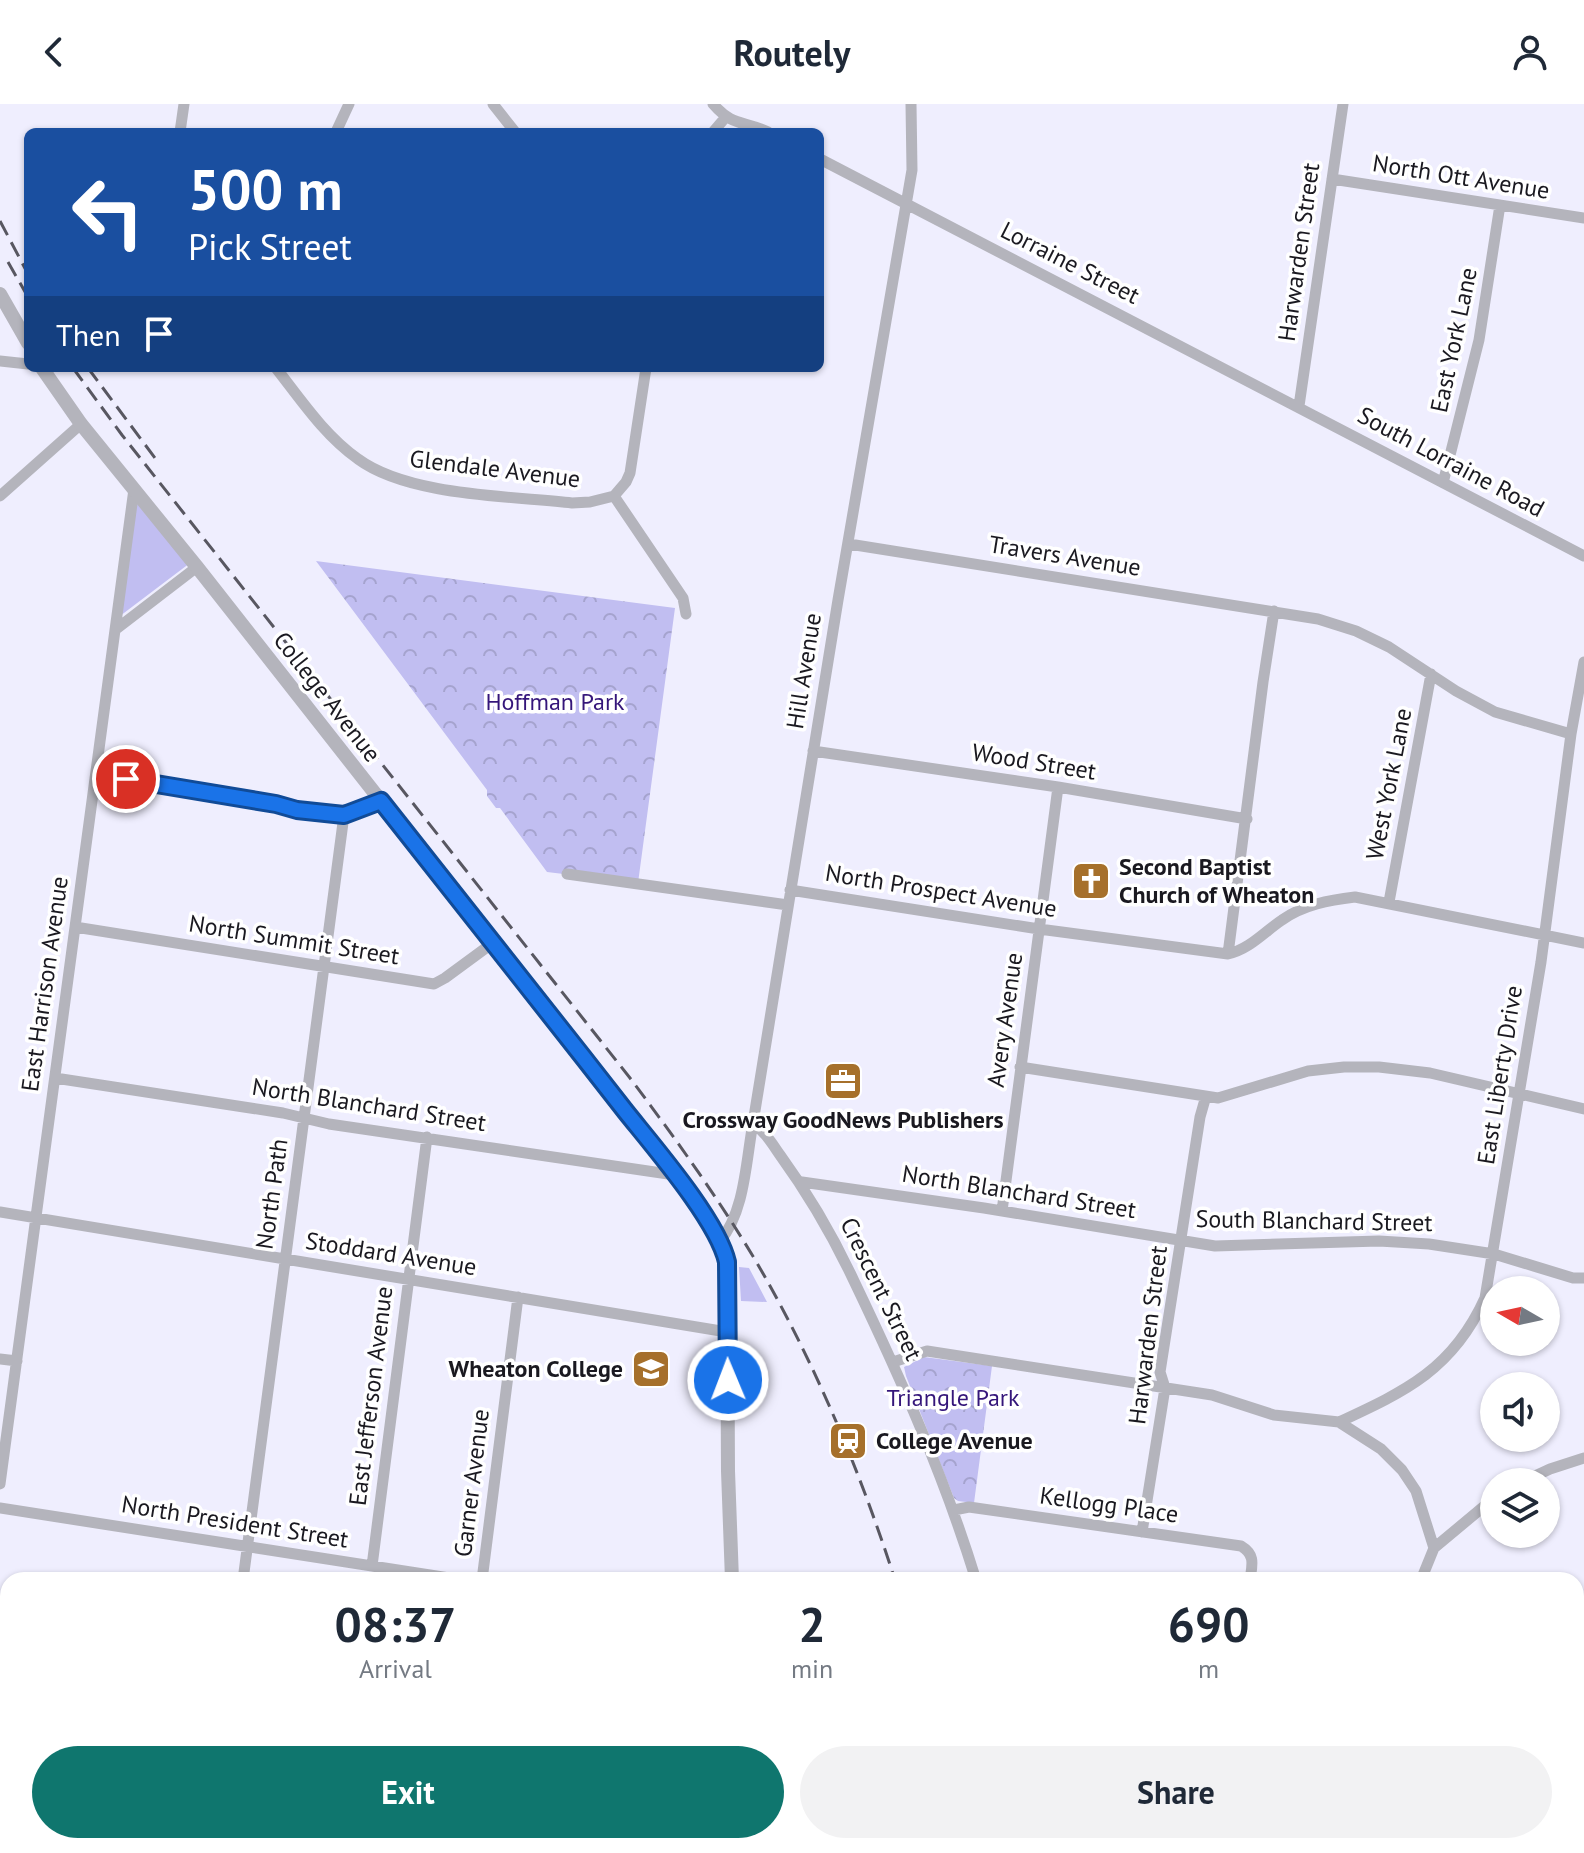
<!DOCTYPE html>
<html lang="en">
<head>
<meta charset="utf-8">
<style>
  body { margin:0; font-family:"PT Sans",sans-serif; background:#f2f2f3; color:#1f2937; height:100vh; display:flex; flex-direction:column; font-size:30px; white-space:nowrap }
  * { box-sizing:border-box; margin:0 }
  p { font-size:26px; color:#747a83 }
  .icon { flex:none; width:44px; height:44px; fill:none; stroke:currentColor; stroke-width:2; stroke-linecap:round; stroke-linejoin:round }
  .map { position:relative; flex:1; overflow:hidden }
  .details { position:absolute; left:0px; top:1468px; width:1584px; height:282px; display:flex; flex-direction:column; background:#fff; border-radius:24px 24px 0 0; box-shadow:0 2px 6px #0004 }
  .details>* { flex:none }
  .top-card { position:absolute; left:24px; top:24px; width:800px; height:244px; border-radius:12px; box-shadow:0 2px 6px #0004; background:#1a4fa0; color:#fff; overflow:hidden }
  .needle { width:52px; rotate:279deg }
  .fabs { position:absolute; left:1480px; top:1172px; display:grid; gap:16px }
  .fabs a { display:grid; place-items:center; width:80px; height:80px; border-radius:50%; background:#fff; box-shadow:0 2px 6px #0004; font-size:40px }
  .pin { position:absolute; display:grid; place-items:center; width:68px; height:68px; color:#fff; margin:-34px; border:4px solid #fff; border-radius:50%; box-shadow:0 2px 8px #0007 }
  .me { position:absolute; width:88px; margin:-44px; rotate:359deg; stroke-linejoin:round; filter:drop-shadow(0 0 6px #0008) }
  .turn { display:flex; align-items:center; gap:28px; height:168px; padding:0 32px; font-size:36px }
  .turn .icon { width:104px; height:104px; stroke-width:2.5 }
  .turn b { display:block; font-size:56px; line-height:68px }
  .then { display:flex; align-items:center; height:76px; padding:0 32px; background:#0003; gap:16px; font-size:30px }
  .eta { display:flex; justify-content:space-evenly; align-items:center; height:136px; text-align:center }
  .eta b { font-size:48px; font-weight:600; line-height:56px }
  .action { display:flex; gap:16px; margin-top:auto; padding:16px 32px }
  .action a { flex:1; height:92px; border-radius:48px; background:#0f766e; color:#fff; font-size:32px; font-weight:600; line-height:92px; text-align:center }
  .action a+a { background:#f2f2f3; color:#1f2937 }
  header { display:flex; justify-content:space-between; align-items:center; height:104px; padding:0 32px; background:#fff; font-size:36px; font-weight:600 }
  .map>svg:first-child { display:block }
  .grass { fill:#c1bef1 }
  .park { fill:url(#park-crowns) }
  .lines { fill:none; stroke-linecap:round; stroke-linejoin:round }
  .minor { stroke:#b4b4bc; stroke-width:11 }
  .tertiary { stroke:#b4b4bc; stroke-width:14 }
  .rail { stroke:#585761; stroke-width:3; stroke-dasharray:16 8; stroke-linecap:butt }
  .route-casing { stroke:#114b97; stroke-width:20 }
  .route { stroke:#1a73e8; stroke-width:14 }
  .labels { text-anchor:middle; stroke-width:7; stroke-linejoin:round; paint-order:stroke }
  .street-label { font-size:24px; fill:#1a1920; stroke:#fff }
  .park-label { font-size:24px; fill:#35167a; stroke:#fff }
  .poi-label { font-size:24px; font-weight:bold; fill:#1a1920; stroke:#fff; text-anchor:start }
</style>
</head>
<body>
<header><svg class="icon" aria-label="back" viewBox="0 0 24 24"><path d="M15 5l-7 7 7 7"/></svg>Routely<svg class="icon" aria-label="person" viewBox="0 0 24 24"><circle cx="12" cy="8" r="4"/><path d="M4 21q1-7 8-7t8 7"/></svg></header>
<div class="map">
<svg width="1584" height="1749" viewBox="0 0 1584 1749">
  <defs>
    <pattern id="park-crowns" width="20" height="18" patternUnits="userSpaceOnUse" patternTransform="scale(2)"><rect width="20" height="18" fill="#c1bef1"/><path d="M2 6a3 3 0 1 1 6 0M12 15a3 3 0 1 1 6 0" fill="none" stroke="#a5a3ce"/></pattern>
  </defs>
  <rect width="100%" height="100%" fill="#efeefe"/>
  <path class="grass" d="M136,391l54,68 -70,53z
    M739,1163l10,1 18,34 -26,-1z
    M816,1742h129l1,7h-130z"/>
  <path class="park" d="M316,457l359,47 -37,275 -91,-11 -47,-64h-4l-9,-12v-6z
    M924,1253l68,9 -18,137 -16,-2 -4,-3 -48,-122 -2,-9z"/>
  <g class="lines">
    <path class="minor" d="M493,0l22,28
      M713,0c20,23 30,16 55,28
      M180,28l4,-28
      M336,28l13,-28
      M713,28l12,-14
      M820,55l764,397
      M1332,75l252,39
      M0,257l28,3
      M276,264c25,32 49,68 82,91 50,37 152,37 214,44l18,-1 24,-6 69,102 3,16
      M1299,302l44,-302
      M1443,379l36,-143 21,-135
      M0,392l81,-72
      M614,392l12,-14 4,-9 16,-105
      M849,440l469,75 38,12 33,16 67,44 39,21 76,22
      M115,526l82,-63
      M813,647l245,36 189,32
      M96,670l180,30 21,6 47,5 37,-14
      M567,770l221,31
      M790,786l249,39 189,25c22,-5 36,-22 54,-34 21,-15 47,-20 73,-23l229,46
      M1389,798l42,-228
      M75,823l359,57 11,-6 49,-36
      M1228,850l35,-272 11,-71
      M1020,963l198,31 90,-27 36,-4h35l51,6 154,36
      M55,974l228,35 46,11 346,51
      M753,1019c12,9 18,19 27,32 29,40 53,81 74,126 47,98 90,195 122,299
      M802,1078l182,26 231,38 164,-5 50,3 65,10 79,24h11
      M1002,1107l56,-424
      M0,1108l727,120
      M720,1137c25,-29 26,-81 33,-118l85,-523 74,-430 -1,-66
      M0,1255l17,2
      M893,1258l34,-11 285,44 62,20 65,7 42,27 21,21 14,21 18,57
      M1339,1318c67,-31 114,-53 146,-124l56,-336 30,-228 13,-72
      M1522,1378l28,-13 34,-11
      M0,1380l134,-995
      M0,1404l462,72
      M954,1406l15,-3 272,39c15,9 11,19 9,34
      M1142,1428l23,-144 -5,-16 40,-255 6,-21
      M372,1462l55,-429
      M243,1476l101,-765
      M482,1476l36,-283
      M1421,1476l13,-32 60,-50
      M0,1545l8,2
      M1576,1587l8,-35
      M1576,1651l8,1
      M0,1686l8,1
      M1028,1742l1,7
      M207,1749l1,-7
      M512,1749l1,-7
      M1211,1749l1,-7
      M1384,1749l1,-7
      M1554,1749l1,-7"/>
    <path class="tertiary" d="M0,190l28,49
      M42,264l39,56 116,143 478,608 35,50 15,27 2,10 1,209 4,109
      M733,1749v-7"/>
    <path class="rail" d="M0,117l28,53
      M8,158l20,35
      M73,264l49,67 508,643c45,60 89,121 127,185 58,100 103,208 138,317
      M88,264l67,90
      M967,1742l1,7"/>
  </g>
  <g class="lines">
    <g class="route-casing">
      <path id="route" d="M126,675l150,25 21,6 47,5 37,-14c82,104 164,207 245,311 28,35 92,109 101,150l1,118"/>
    </g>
    <use href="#route" class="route"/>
  </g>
  <defs>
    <g id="church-square" transform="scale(2)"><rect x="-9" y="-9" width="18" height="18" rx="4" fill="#a6702b" stroke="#fff"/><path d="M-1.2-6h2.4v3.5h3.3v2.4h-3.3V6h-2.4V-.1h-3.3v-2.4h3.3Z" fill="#fff"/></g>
    <g id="office-square" transform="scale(2)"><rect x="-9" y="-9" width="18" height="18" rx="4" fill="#a6702b" stroke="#fff"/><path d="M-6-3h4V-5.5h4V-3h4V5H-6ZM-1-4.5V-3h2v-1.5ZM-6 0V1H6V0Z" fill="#fff"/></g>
    <g id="university-square" transform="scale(2)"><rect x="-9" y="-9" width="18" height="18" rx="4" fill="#a6702b" stroke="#fff"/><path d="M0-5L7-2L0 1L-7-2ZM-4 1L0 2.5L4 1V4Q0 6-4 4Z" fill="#fff"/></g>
    <g id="station-square" transform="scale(2)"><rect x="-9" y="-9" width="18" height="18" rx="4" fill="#a6702b" stroke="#fff"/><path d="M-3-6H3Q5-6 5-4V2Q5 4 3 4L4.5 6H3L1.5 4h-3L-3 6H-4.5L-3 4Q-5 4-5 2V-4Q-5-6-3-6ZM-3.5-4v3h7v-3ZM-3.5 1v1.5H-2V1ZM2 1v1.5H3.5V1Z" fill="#fff"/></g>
  </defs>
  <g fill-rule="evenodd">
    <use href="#church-square" x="1091" y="777"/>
    <use href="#office-square" x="843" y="977"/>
    <use href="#university-square" x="651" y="1265"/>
    <use href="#station-square" x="848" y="1337"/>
  </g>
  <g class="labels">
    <g class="street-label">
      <text transform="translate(1461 73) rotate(9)" y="8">North Ott Avenue</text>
      <text transform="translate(1299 148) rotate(-82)" y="8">Harwarden Street</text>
      <text transform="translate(1070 159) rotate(27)" y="8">Lorraine Street</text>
      <text transform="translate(1454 236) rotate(-78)" y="8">East York Lane</text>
      <text transform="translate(1451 358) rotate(28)" y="8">South Lorraine Road</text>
      <text transform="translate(495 365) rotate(7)" y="8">Glendale Avenue</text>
      <text transform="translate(1065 452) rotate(9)" y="8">Travers Avenue</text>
      <text transform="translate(804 567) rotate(-81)" y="8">Hill Avenue</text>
      <text transform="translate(327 593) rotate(52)" y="8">College Avenue</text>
      <text transform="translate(1034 658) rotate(9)" y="8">Wood Street</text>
      <text transform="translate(1389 680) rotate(-79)" y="8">West York Lane</text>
      <text transform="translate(941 787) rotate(9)" y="8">North Prospect Avenue</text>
      <text transform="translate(294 836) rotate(9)" y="8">North Summit Street</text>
      <text transform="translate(45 880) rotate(-82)" y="8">East Harrison Avenue</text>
      <text transform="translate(1005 916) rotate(-82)" y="8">Avery Avenue</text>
      <text transform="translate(1500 971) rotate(-81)" y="8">East Liberty Drive</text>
      <text transform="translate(369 1001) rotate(9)" y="8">North Blanchard Street</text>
      <text transform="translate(1019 1088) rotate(9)" y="8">North Blanchard Street</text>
      <text transform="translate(272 1090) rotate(-82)" y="8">North Path</text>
      <text transform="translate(1314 1117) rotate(1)" y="8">South Blanchard Street</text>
      <text transform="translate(391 1150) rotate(9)" y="8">Stoddard Avenue</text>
      <text transform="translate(881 1185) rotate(64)" y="8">Crescent Street</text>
      <text transform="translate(1148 1231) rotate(-83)" y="8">Harwarden Street</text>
      <text transform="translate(371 1292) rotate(-83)" y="8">East Jefferson Avenue</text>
      <text transform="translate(472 1379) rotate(-83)" y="8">Garner Avenue</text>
      <text transform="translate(1109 1401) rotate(8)" y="8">Kellogg Place</text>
      <text transform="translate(235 1418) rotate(9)" y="8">North President Street</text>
    </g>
    <g class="park-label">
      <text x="555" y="606">Hoffman Park</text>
      <text x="953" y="1302">Triangle Park</text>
    </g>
    <g class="poi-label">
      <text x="1119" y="771">Second Baptist<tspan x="1119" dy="28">Church of Wheaton</tspan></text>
      <text x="843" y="1024" text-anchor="middle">Crossway GoodNews Publishers</text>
      <text x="623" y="1273" text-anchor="end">Wheaton College</text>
      <text x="876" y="1345">College Avenue</text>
    </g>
  </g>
</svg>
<div class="fabs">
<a><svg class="needle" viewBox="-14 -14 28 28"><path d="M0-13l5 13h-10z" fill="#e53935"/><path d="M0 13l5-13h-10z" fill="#747a83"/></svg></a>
<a><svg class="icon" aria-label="sound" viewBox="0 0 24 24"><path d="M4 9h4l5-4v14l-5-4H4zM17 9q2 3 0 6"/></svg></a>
<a><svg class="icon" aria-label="layers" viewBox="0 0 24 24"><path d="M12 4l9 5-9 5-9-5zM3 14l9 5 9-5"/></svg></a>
</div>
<div class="pin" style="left:126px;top:675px;background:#d93025"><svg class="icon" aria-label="arrive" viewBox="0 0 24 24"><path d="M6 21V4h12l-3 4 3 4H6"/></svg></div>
<svg class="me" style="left:728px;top:1276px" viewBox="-20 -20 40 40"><circle r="17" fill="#1a73e8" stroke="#fff" stroke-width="3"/><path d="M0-11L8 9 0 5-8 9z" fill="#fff"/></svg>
<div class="top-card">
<div class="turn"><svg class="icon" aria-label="left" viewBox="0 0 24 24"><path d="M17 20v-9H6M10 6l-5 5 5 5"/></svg><div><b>500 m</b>Pick Street</div></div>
<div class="then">Then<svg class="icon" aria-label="arrive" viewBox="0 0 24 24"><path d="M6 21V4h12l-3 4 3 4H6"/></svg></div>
</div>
<section class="details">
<div class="eta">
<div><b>08:37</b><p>Arrival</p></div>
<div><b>2</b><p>min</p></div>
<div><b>690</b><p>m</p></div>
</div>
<div class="action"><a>Exit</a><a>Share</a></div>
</section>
</div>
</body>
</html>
